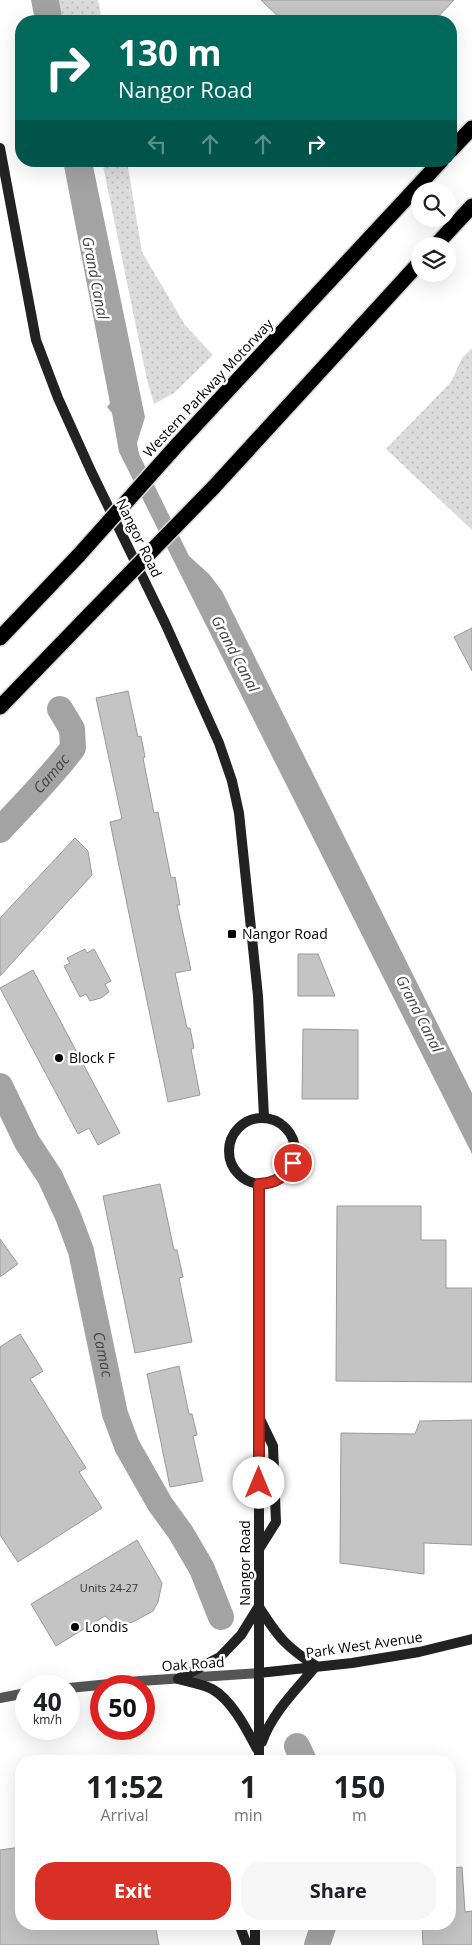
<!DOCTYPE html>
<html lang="en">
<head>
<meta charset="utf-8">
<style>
  body { margin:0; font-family:"Open Sans",sans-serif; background:#f6f6f6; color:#202124; height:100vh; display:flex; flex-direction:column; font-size:19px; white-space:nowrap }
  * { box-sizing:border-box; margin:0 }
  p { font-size:16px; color:#757577 }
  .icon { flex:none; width:28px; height:28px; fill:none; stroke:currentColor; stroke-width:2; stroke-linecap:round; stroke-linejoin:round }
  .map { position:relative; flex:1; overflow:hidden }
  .side { position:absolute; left:15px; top:1755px; width:441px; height:175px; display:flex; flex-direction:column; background:#fff; border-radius:20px; box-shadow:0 5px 20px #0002 }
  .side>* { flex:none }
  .guide { position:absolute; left:15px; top:15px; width:442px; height:152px; border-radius:20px; box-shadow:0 5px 20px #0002; background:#00695c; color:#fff; overflow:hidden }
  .controls { position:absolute; left:411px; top:182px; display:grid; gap:10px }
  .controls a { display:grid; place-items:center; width:45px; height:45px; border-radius:50%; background:#fff; box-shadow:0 5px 20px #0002; font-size:25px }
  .speed { position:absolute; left:15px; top:1675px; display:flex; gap:10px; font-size:25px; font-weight:700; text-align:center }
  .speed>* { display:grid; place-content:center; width:65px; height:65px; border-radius:50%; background:#fff; box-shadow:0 5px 20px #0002; line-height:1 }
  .speed small { font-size:12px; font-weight:400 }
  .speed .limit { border:8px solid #d22; background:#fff; color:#111 }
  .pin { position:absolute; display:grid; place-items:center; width:42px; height:42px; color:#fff; margin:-21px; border:2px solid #fff; border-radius:50%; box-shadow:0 1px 5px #0007 }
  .me { position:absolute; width:55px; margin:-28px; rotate:0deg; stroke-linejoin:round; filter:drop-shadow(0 0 4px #0008) }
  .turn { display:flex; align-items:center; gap:18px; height:105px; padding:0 20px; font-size:22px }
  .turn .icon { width:65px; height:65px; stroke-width:2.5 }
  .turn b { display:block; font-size:35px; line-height:42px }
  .lanes { display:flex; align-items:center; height:48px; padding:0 20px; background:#0003; justify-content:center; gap:25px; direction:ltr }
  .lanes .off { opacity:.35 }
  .eta { display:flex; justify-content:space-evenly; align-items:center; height:85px; text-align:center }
  .eta b { font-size:30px; font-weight:700; line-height:35px }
  .button { display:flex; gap:10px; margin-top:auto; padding:10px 20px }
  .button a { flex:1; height:58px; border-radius:20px; background:#d93025; color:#fff; font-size:20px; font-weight:700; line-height:58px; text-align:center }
  .button a+a { background:#f6f6f6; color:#202124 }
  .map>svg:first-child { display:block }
  .grass { fill:url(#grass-dots) }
  .water { fill:#a3a3a3 }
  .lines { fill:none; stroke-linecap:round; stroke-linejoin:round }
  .river { stroke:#a3a3a3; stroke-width:26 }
  .building { fill:#c4c4c4; stroke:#999 }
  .highway-casing { stroke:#dbdbdb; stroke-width:18 }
  .street { stroke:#555; stroke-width:10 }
  .secondary { stroke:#222; stroke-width:10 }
  .highway { stroke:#000; stroke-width:15 }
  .highway-bridge-casing { stroke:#dbdbdb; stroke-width:18; stroke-linecap:butt }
  .highway-bridge { stroke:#000; stroke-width:15 }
  .route-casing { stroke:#8d1f18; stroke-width:12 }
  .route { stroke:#d93025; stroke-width:9 }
  .poi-dot { fill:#000; stroke:#fff; stroke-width:2 }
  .labels { text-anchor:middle; stroke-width:5; stroke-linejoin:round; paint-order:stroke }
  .number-label { font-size:11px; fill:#313131 }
  .street-label { font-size:14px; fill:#000; stroke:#fff }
  .poi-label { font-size:14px; fill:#000; stroke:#fff; text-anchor:start }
  .water-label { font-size:15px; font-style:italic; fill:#444; stroke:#fff }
</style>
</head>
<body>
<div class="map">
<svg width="472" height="1945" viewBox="0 0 472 1945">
  <defs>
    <pattern id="grass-dots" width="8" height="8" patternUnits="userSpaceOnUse" patternTransform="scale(1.25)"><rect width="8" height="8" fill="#dcdcdc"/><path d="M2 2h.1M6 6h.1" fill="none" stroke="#bbb" stroke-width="1.8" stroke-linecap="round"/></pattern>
  </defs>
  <rect width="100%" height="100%" fill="#fff"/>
  <path class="grass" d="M59,0h39l4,21h-39z
    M102,161h25l15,91 43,73 28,30 -39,38 -20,11 -7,-24z
    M472,348v182l-86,-81 65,-67 11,-24z"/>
  <path class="water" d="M31,0h28l4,21h-28z
    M63,161h29l53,256 -8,26 2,11 50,102 20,18 13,17 250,502v61l-353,-702 -7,-39 -5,-6 3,-4z"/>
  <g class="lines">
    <g class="river">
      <path id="s1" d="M0,830c25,-27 51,-53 73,-82l-1,-19 -12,-20"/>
      <path id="s2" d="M0,1086l27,56 23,35 18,39 13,35 34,163 12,32 33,58 21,29 21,36 19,48"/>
      <path d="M297,1746l7,15"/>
      <path d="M317,1945l7,-21"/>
    </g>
  </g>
  <path class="building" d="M261,0h193l-20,21h-151z
    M472,628v43l-18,-34z
    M128,691l10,46 3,-1 4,21 -2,1 11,55 4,-1 13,66 4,-1 5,28h-3l14,65 -16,3 12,55h3l4,20 -3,1 9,46 -32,7 -58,-280 12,-3 -26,-121z
    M75,838l13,13 4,24 -92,101v-58z
    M85,949l2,4 7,-4 17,32 -6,3 4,8 -8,6 -11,3 -4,-7 -6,3 -16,-31 6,-3 -3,-5z
    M298,954h20l17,42h-37z
    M33,970l87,163 -22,12 -9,-17 -11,6 -78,-146z
    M303,1029l55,1v69h-56z
    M160,1184l14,66h3l6,27 -4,1 13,64 -57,11 -32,-157z
    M337,1206h84v34h25v48h26v94l-136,-1z
    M0,1239l18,25 -18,13z
    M20,1334l23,37 -13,8 56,89 -7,4 23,36 -84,54 -18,-27v-188z
    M179,1366l10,48h3l5,21 -4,1 10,45 -33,6 -23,-113z
    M472,1420v125l-48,-2v31l-84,-11 1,-130 74,1 5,-13z
    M137,1540l25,43 -4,19 -5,9 -20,11 -9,2 -11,-1 -8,-7 -49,30 -25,-42z
    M21,1847v77h134l4,21h-159v-95z
    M462,1867l3,45 7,-1v34h-49l-1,-21h28v-56z"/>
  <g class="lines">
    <g class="highway-casing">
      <path id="highway" d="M451,150l21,-22
        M435,246l37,-40
        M178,444l263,-283
        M213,488l207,-226
        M0,638l79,-83
        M0,707l90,-93"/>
    </g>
    <path class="street" d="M69,1688l71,-7 119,-8
      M0,1698l26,-5"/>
    <path class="secondary" d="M0,148l36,192 22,58 33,73 74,152 54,120 13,38 7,32 19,183 6,121
      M229 1151a33 33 0 1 1 66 0a33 33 0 1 1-66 0Z
      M259,1549l17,-27 -3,-76 -13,-27
      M259,1607c19,30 27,40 57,59
      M259,1673l93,-10 67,-11 53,-13
      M178,1679c11,3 24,5 34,10 20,11 35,41 45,60
      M178,1679l42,-22 21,-22 18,-29
      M262,1742c10,-29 34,-52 54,-76
      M259,1761v-577
      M239,1924l8,21
      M255,1945v-21"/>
    <use href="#highway" class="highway"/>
    <g class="highway-bridge-casing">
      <path id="highway-bridge" d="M79,555l99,-111
        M90,614l123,-126"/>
    </g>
    <use href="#highway-bridge" class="highway-bridge"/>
  </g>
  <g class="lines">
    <g class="route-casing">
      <path id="route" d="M259,1483v-299c17,-1 26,-7 34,-21"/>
    </g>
    <use href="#route" class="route"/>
  </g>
  <g class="poi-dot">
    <rect x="227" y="929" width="10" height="10" rx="2.5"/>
    <circle cx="59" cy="1058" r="5"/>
    <circle cx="75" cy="1627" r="5"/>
  </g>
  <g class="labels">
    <g class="number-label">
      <text x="109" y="1592">Units 24-27</text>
    </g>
    <g class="street-label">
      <text transform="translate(208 388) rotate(-47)" y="5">Western Parkway Motorway</text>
      <text transform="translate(139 538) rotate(64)" y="5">Nangor Road</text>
      <text transform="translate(245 1563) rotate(-90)" y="5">Nangor Road</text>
      <text transform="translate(364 1645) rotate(-8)" y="5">Park West Avenue</text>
      <text transform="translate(193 1664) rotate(-4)" y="5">Oak Road</text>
    </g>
    <g class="poi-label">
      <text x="242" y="939">Nangor Road</text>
      <text x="69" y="1063">Block F</text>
      <text x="85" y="1632">Londis</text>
    </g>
    <g class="water-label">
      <text transform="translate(95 278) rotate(79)" y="5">Grand Canal</text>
      <text transform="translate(235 654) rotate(62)" y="5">Grand Canal</text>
      <text dy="5" stroke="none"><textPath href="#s1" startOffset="76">Camac</textPath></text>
      <text transform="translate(419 1014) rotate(63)" y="5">Grand Canal</text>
      <text dy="5" stroke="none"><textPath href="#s2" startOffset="290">Camac</textPath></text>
    </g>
  </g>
</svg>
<div class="controls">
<a><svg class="icon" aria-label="search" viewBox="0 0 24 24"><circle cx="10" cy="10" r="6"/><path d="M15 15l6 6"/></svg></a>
<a><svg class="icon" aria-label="layers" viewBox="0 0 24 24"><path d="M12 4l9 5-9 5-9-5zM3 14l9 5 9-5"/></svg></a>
</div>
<div class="speed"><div>40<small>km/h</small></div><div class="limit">50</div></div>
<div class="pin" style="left:293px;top:1163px;background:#d93025"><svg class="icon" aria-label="arrive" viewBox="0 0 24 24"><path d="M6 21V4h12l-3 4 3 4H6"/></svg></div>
<svg class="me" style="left:259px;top:1483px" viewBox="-20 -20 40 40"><circle r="19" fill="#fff"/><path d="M0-13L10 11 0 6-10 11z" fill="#d93025"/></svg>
<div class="guide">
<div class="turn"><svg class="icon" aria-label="right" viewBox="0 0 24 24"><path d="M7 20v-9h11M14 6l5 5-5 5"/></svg><div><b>130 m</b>Nangor Road</div></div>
<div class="lanes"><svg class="icon off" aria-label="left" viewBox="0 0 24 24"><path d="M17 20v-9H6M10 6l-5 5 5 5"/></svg><svg class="icon off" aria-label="ahead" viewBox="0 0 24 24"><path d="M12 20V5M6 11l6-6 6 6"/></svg><svg class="icon off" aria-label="ahead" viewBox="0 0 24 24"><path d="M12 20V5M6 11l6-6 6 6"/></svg><svg class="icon" aria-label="right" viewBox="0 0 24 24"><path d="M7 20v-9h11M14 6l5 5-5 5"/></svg></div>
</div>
<section class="side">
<div class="eta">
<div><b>11:52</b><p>Arrival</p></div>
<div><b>1</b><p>min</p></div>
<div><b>150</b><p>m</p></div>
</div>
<div class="button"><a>Exit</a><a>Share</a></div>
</section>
</div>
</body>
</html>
